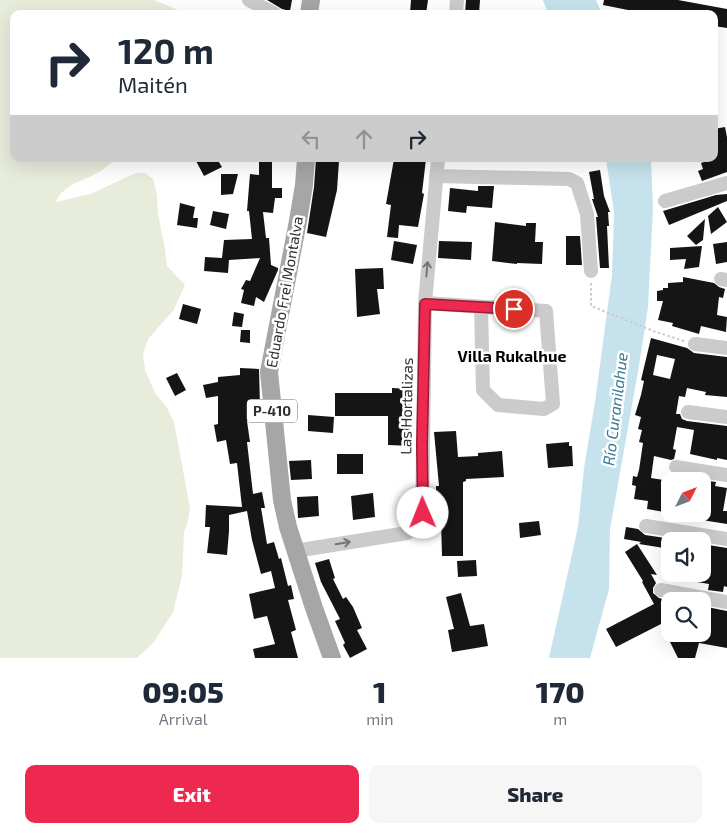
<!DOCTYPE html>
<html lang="en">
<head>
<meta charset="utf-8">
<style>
  body { margin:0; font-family:"Exo 2",sans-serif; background:#f6f6f7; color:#1f2937; height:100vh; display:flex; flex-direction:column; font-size:19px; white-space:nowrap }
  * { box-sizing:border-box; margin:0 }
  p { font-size:16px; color:#747a83 }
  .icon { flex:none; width:28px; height:28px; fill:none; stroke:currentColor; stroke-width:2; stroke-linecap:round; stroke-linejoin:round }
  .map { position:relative; height:658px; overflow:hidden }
  .drawer { display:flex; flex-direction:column; background:#fff; flex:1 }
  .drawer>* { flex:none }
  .banner { position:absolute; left:10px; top:10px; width:708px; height:152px; border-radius:10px; box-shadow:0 5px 20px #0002; background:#fff; color:#1f2937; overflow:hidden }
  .needle { width:32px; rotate:48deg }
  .fabs { position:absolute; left:661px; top:472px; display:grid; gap:10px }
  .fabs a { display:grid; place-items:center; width:50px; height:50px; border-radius:10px; background:#fff; box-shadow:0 5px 20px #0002; font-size:25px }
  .pin { position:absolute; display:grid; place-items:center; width:42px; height:42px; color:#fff; margin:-21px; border:2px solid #fff; border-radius:50%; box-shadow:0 1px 5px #0007 }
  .me { position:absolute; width:55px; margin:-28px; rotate:359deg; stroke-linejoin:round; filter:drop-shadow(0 0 4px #0008) }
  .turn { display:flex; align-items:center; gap:18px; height:105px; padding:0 25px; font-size:22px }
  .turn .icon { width:65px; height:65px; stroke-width:2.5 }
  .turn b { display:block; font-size:35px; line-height:42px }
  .lanes { display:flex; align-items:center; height:48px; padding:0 25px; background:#0003; justify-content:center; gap:25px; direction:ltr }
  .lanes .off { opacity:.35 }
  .eta { display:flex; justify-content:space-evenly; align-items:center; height:85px; text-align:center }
  .eta b { font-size:30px; font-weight:800; line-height:35px }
  .button { display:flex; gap:10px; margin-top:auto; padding:10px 25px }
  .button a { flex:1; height:58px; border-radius:10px; background:#ed2950; color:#fff; font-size:20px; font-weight:800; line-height:58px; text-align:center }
  .button a+a { background:#f6f6f7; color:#1f2937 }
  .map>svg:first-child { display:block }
  .green { fill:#e7ecdb }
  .water { fill:#c6e3ed }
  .building { fill:#151515; fill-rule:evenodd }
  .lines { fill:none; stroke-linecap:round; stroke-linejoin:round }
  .path { stroke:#cbcbcb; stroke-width:2; stroke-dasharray:2.5 2.5; stroke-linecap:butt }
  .minor { stroke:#cbcbcb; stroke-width:14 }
  .major { stroke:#a6a6a6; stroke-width:18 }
  .oneway { stroke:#757575 }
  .route-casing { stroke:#9a1b34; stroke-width:12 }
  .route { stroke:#ed2950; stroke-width:9 }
  .labels { text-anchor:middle; stroke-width:5; stroke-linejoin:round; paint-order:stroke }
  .shield { fill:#fff; stroke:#6d6d6d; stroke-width:1 }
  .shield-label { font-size:14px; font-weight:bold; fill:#2e2e2e }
  .street-label { font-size:15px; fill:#2e2e2e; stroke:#fff }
  .neighbourhood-label { font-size:16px; font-weight:bold; fill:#000; stroke:#fff }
  .water-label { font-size:16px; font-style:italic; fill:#397c94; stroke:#fff }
</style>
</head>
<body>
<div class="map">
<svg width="727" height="658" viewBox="0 0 727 658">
  <rect width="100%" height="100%" fill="#fff"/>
  <path class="green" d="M0,0h154l24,10 2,4h-166v145h102c-4,3 -8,7 -12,10 -16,11 -41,14 -48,33l34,-8 46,-21h9l8,6 4,16 1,19 7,35 2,17 18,19 -12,26 -25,28 -5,15 2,16 10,23 11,13 8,16 16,86 -3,17 -3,7 -2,44 -9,36 -19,30 -17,16h-137z"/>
  <path class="water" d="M543,0h53l6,14h-54z
    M606,159h45l2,50 -5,98 -8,53 -30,169 -1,60 -19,69h-41l29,-131 6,-59 11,-66 17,-127 2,-63z"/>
  <path class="building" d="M267,0h25l-2,11 -8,-2z
    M411,0h17l-2,14 -16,-1z
    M466,0h14l-1,14h-14z
    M604,0h74l49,9v19l-13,-2v-12h-66l-45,-9z
    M725,127l2,10v35l-25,9 -4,-10 5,-2 -2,-6 6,-2 -1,-2h8v-30z
    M195,159h22l5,8 -18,9z
    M259,159h13v29h10v10h-7l-2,15 -10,-1 3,26h3l2,27 7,3v2l-14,32 -8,-5 -2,9 -13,-3 3,-13 -3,-1 5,-9 4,1 10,-23 -31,2 -1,13 -24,-2 1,-14 17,1 2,-18 28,-1 -3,-28h-2l3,-37 9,1z
    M316,159l23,2 -2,29 -11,47 -19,-4 7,-46z
    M394,159h32l-4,34 2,1 -6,33 -19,-2 -1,13 -11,-1 4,-32 -5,-1z
    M600,170l4,26 6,16h-2l1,14h-2l2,42h-9l-4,-51h2l-6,-18h2l-5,-27z
    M221,174h17l-5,20 -12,1z
    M478,186h16l-2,22 -25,-2 -1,7 -18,-2 2,-23 28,3z
    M727,194v7l-58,24 -6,-14 53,-16z
    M180,203l15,4 -2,11h5l-1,10 -20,-3z
    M718,207l9,15 -16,12 -3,-18z
    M213,211l16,3 -3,15 -16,-4z
    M705,219l-2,21 -7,5 -9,-9z
    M495,222l31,4v-3h10l-1,19h8l-1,22 -25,-1v1l-25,-3z
    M566,236h14l2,29h-16z
    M394,241l23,4 -4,19 -22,-4z
    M439,241l33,1 -1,18 -33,-2z
    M727,242v20l-11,2 -3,-20z
    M702,246l-3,21 -15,2 2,-10 -16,1v-12z
    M383,268l1,21h-7l3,25 -23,3 -2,-48z
    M683,277l31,6 5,4 6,2 -2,9 -4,-1 -2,18 10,2 -1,15 -25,-6 -2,8 -27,-8 1,-3 -15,-3 5,-19h-6v-10l6,-1v-2h5v-5l15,-1z
    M183,304l18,5 -4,15 -18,-5z
    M234,312l10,2 -2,13 -10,-1z
    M241,330h9v13l-10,-1z
    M651,338l36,10 7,5 33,4v40l-22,-2 1,-3 -19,-4 -2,9 -6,-1 -3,18h4l2,5 5,2 40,5v34l-10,-2v2l-27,-6 4,-24 -17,-3 -4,22 3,1 -2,9 -3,1 -17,-4 -3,22 19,3 -1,17h1v15l-23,-4 1,-8 -14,-2 2,-13 -4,-1 1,-9 4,1 2,-7 4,-27 -4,-1 3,-12 -4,-1 3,-12 -6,-2 6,-20 3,-14 -3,-1zM657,355l18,4 -5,20 -17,-4z
    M240,368l19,1 1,37h2l1,15h-16l3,21h-3l6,52 9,-2 3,16h-4l6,36 7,-2 5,17 2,-1 7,28 3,-1 3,14 -6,1 8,30 -5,2 7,26h-43l-2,-9 22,-5 -8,-28 -13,3 -5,-25 26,-6 -4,-17 -10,3 -9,-34 -5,-29 -18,4v16l-2,24 -20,-2 3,-26h-5l1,-22 36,2 -5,-44 -7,1 -4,-24 -9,2 -3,-17 4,-1v-28l-12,2 -3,-13 15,-3v-5l22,-2z
    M177,373l9,17 -11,6 -9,-18z
    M392,388l19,1 -1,45h2v12l-24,-1v-29h-53v-23h57z
    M308,415l26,2 -1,16 -25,-2z
    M456,431l2,26 20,-1v-3l24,-2 2,26 -38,2v2l-3,1v74h-21l-1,-36h-5v-34h3l-5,-54z
    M569,442v4h3l1,20 -25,2 -2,-24z
    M337,454h26v20h-26z
    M311,460l1,19 -21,1 -2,-19z
    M680,477l36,5 -1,4 12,2 -4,23h4v13l-25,-4v-26l3,-13h-25z
    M373,493l2,24 -22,3 -2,-24z
    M318,496l1,20 -21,2 -1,-21z
    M539,521l2,14 -21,3 -1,-15z
    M626,527l12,2 7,6 41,6h-16v8l-31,-5 2,-2 -17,-3z
    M637,544l20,31 -6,-1 5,9 -3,5v5l6,5 11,3v33h32v-28l25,5v37l-28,-5 -4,15h-17l-17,-34 -45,23 -10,-18 48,-25 -12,-22 1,-1 -18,-29z
    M702,544l25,4v39l-3,-1 -1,6 -15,-2 1,-6 -30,-5 1,-5h22z
    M329,559l6,19 -2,1 10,20 3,-2 7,10 9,21 -5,2 10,19 -17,9 -7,-13 2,-2 -10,-22 5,-2 -19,-37 -6,-19z
    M476,560l1,16 -19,1 -1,-16z
    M461,593l9,33 14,-2 4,22 -36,6 -4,-22 6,-1 -8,-32z"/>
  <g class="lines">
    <path class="path" d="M591,283v23l65,26 28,9"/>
    <path class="minor" d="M249,0l26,14
      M456,14l1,-14
      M436,176l133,3 8,4 10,31 4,57
      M665,201l62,-18
      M721,279l6,1
      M425,303l121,8 7,93 -9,5 -46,-4 -15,-15 -2,-83
      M695,344l32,4
      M688,412l39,5
      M676,467l51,8
      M646,526l81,13
      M295,551l112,-18 10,-5 5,-8 3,-217 13,-144
      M661,590l66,12"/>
    <path class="major" d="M309,14l2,-14
      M306,159l-2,26 -6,36 -29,151 13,128 6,27 26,81 18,50"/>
  </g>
  <defs><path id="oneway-shaft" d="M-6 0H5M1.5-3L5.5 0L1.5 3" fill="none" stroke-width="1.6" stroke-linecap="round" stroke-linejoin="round" transform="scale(1.25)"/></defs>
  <g class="oneway">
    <use href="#oneway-shaft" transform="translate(427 269) rotate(-85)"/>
    <use href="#oneway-shaft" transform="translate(343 543) rotate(-9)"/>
  </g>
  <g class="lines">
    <g class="route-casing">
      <path id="route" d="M423,513l-1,-67 3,-142 89,5"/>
    </g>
    <use href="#route" class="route"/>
  </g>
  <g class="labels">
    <rect class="shield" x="247" y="399.5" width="50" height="23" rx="4"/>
    <g class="shield-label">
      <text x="272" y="416">P-410</text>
    </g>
    <g class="street-label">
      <text transform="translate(285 292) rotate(-80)" y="5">Eduardo Frei Montalva</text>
      <text transform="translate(407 406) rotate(-89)" y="5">Las Hortalizas</text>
    </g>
    <g class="neighbourhood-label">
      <text x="512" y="362">Villa Rukalhue</text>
    </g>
    <g class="water-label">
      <text transform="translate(615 409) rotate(-83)" y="6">Río Curanilahue</text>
    </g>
  </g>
</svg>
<div class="fabs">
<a><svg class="needle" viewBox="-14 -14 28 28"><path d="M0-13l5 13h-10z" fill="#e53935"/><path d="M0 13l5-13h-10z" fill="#747a83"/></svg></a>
<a><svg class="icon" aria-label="sound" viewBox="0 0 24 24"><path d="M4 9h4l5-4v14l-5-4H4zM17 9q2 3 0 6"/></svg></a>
<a><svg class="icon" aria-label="search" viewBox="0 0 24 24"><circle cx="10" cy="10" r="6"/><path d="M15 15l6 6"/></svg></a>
</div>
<div class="pin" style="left:514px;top:309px;background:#d93025"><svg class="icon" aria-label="arrive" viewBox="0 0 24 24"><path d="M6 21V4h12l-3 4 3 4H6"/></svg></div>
<svg class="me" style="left:423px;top:513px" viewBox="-20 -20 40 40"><circle r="19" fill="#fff"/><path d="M0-13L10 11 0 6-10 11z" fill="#ed2950"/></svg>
<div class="banner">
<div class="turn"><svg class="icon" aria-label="right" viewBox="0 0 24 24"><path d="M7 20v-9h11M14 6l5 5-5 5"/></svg><div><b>120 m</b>Maitén</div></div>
<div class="lanes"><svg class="icon off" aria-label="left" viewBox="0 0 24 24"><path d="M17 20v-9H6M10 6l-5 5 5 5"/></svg><svg class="icon off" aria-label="ahead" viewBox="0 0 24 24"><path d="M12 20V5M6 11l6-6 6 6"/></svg><svg class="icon" aria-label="right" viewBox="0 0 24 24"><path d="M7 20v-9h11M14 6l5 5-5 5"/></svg></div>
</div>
</div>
<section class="drawer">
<div class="eta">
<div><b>09:05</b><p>Arrival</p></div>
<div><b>1</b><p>min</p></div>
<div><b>170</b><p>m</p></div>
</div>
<div class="button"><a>Exit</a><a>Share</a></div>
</section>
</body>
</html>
